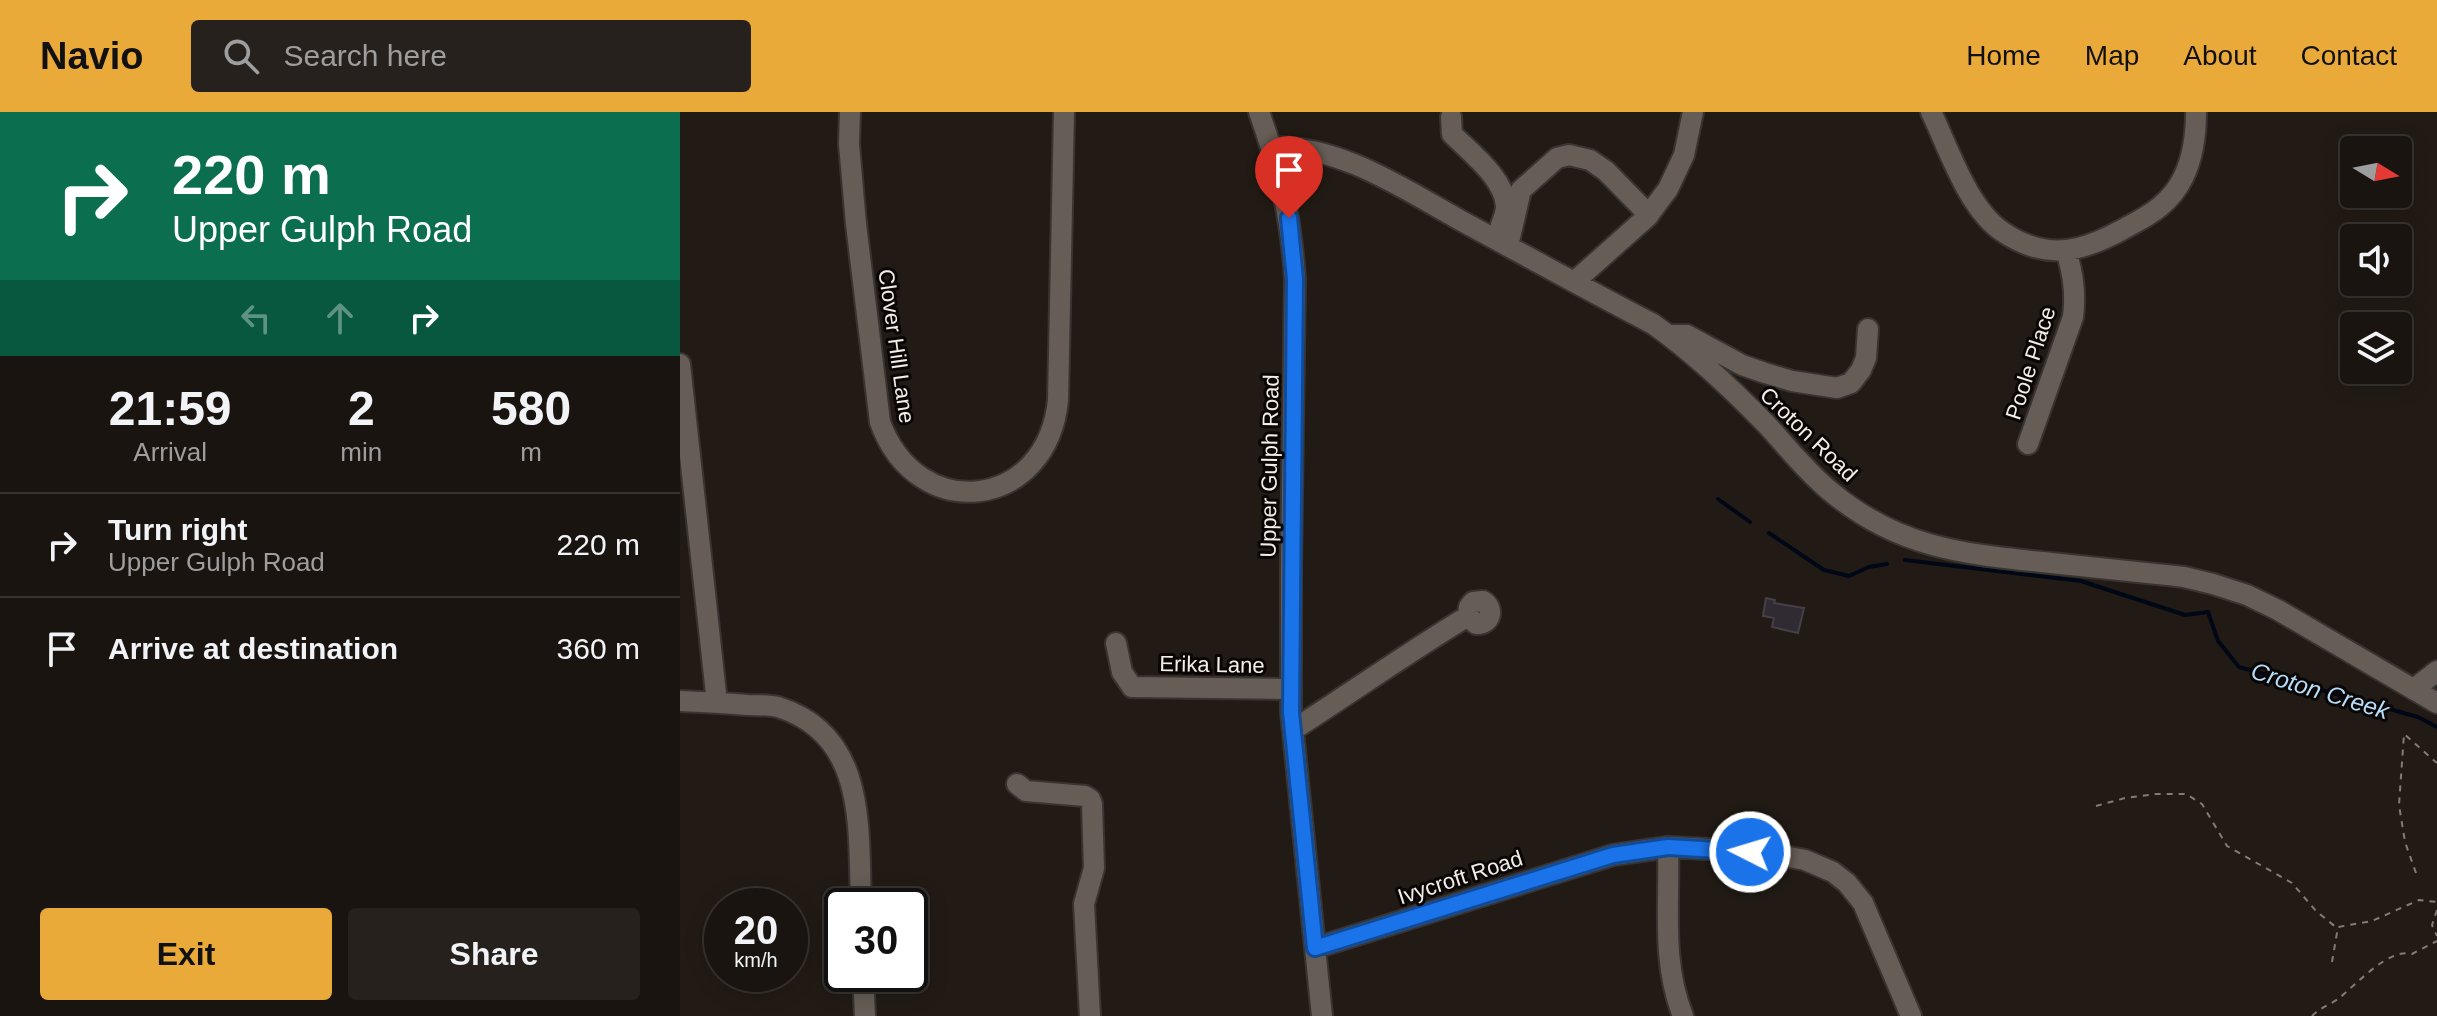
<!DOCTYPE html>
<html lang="en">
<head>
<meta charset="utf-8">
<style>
  body { margin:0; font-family:Arial,sans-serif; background:#27211e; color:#f1f3f6; height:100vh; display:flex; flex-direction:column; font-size:30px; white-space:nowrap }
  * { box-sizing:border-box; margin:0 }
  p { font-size:26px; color:#9f9e9f }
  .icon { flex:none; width:44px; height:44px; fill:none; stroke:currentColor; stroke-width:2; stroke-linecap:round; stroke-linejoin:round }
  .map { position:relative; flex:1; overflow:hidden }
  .sheet { display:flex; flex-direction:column; background:#1a1410; width:680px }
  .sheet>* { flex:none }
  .top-card { background:#0b6e4f; color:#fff; overflow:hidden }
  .needle { width:52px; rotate:100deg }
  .controls { position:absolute; left:1660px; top:24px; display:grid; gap:16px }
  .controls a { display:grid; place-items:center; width:72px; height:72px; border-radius:8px; background:#1a1410; box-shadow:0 4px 20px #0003,0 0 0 2px #383330; font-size:40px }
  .speed { position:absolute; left:24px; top:776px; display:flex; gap:16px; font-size:40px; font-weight:700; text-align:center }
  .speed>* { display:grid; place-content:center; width:104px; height:104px; border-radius:50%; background:#1a1410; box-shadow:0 4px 20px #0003,0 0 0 2px #383330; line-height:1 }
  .speed small { font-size:20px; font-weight:400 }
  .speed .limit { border:4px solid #111; border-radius:12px; background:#fff; color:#111 }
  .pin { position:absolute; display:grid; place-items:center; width:68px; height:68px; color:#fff; margin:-82px -34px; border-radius:50% 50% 50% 0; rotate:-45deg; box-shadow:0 0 8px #0007 }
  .pin .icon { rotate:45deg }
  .me { position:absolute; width:88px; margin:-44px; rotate:275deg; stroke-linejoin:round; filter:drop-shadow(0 0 6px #0008) }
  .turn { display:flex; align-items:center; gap:28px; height:168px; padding:0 40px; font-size:36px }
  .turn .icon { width:104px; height:104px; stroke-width:2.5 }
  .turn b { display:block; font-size:56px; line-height:68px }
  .lanes { display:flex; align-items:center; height:76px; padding:0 40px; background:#0003; justify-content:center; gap:40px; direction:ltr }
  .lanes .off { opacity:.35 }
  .eta { display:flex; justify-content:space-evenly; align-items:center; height:136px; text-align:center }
  .eta b { font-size:48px; font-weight:700; line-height:56px }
  .primary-button { display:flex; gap:16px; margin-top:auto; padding:16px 40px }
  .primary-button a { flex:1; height:92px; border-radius:8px; background:#eaaa39; color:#111; font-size:32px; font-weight:700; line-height:92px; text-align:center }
  .primary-button a+a { background:#27211e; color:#f1f3f6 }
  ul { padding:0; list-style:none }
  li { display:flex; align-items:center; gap:24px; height:104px; padding:0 40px; border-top:2px solid #383330 }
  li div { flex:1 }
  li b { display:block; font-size:30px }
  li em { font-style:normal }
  header { display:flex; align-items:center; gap:48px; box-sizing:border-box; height:112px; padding:0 40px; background:#eaaa39; color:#111 }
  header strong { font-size:38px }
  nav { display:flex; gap:44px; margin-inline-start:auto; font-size:28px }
  .search { width:560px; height:72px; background:#27211e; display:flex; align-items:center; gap:20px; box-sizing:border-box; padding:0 28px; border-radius:8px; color:#9f9e9f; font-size:30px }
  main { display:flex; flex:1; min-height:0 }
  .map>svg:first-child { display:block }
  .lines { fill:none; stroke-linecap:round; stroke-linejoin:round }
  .stream { stroke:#000716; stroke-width:4 }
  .building { fill:#302b33; stroke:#453f48; stroke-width:2 }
  .minor-casing { stroke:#393431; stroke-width:24 }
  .path { stroke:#827c76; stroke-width:2; stroke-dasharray:6 6; stroke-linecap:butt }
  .minor { stroke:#665e56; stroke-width:20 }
  .route-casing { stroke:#114b97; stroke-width:20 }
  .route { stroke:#1a73e8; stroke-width:14 }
  .labels { text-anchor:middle; stroke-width:6; stroke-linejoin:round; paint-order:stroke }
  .street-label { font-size:22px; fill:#f3eee9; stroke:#090605 }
  .water-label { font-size:24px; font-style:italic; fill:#b6defb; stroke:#090605 }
</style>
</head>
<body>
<header>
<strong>Navio</strong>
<div class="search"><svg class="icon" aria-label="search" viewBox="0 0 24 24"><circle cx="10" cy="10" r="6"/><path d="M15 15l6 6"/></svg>Search here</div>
<nav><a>Home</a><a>Map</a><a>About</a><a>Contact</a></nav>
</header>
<main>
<section class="sheet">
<div class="top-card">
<div class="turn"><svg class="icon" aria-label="right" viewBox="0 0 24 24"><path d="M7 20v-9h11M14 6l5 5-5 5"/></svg><div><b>220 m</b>Upper Gulph Road</div></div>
<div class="lanes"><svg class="icon off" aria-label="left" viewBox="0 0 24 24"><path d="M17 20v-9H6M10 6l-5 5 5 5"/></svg><svg class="icon off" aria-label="ahead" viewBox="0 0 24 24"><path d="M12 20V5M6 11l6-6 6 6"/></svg><svg class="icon" aria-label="right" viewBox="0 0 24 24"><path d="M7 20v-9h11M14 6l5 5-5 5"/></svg></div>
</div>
<div class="eta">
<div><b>21:59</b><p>Arrival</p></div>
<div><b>2</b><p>min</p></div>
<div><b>580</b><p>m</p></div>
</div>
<ul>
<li><svg class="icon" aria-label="right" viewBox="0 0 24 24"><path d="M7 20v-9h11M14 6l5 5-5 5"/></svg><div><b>Turn right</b><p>Upper Gulph Road</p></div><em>220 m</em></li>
<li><svg class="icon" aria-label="arrive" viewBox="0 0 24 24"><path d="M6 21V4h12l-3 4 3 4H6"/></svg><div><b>Arrive at destination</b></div><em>360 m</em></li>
</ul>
<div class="primary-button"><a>Exit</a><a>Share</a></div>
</section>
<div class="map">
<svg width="1757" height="904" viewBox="0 0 1757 904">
  <rect width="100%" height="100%" fill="#221b15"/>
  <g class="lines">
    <path class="stream" d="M1038,387l32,23
      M1089,421l55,37 25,6 20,-9 18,-3
      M1225,448l176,21 104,34 23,-3 10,29 21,26 179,50 19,10"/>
  </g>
  <path class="building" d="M1086,486l9,2 -1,3 30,5 -6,25 -26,-6 2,-9 -11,-2z"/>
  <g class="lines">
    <g class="minor-casing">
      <path id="minor" d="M170,0l-1,32 7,80 24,198c37,103 167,89 178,-22l6,-288
        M579,0c21,59 32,105 36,167l-4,289v144l31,304
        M1251,0c18,37 37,97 72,120 46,31 82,19 126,-6 23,-12 42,-24 54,-48 10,-20 13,-44 13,-66
        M771,5l1,17c19,19 52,44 54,72 0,6 -3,14 -5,19
        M591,35c72,-2 137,45 198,78 61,33 122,67 184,99 41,29 79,65 114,101 21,23 39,46 63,66 69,58 135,63 221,72 45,5 89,9 133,14l29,7 34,11 31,15 159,93
        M828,134l13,-56 36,-32 12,-3 21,5 16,11 43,44
        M894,170l73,-65 21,-28 16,-34 9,-43
        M989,223h18l55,30 23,8 27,8 45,7 14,-5 10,-13 5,-12 2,-29
        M0,252l37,339
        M1348,332l45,-127c3,-24 0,-43 -7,-67
        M436,531l6,29 10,15 159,2
        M1734,577l23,-18
        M0,589c23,1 45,2 68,4 9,0 21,0 30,2 90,28 80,123 83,199
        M613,618c59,-38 116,-78 175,-114l1,-9 4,-5 10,-1c12,7 8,24 -7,23l-8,-8
        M337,672l9,7 59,5 5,3 2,5 2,64 -10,36 6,112
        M635,836l298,-93 55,-8
        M183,862l2,42
        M1003,904c-22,-55 -13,-111 -15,-169l60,3 45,4 32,6 28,12 14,11 16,20 48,113"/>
    </g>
    <path class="path" d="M1416,694l29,-8 31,-4h30l16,10 25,42 65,37 24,28 21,17
      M1736,761l-11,-31 -6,-37 5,-71 33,29
      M1757,798l-5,15 5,11
      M1652,850l6,-35 34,-6 47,-21 18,2
      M1632,904c8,-8 17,-11 26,-17 17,-13 51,-52 74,-45l25,-13"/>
    <use href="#minor" class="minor"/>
  </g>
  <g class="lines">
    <g class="route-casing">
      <path id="route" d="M609,106l6,61 -4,433 24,236 298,-93 55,-8 82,5"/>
    </g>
    <use href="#route" class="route"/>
  </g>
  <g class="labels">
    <g class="street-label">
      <text transform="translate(217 234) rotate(82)" y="8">Clover Hill Lane</text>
      <text transform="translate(1350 251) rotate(-72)" y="8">Poole Place</text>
      <text transform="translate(1129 322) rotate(44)" y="8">Croton Road</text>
      <text transform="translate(589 354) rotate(-89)" y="8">Upper Gulph Road</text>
      <text transform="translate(532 552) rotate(1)" y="8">Erika Lane</text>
      <text transform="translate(780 765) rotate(-18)" y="8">Ivycroft Road</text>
    </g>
    <g class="water-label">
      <text transform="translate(1640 579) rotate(17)" y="8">Croton Creek</text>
    </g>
  </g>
</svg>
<div class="controls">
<a><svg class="needle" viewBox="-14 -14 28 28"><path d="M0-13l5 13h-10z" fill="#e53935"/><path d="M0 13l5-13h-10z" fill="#9f9e9f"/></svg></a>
<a><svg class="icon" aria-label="sound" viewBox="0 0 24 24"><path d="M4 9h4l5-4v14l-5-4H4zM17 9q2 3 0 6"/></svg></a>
<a><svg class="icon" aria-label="layers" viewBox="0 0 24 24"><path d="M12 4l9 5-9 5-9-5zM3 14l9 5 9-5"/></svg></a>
</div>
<div class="speed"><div>20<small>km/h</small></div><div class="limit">30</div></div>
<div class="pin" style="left:609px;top:106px;background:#d93025"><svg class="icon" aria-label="arrive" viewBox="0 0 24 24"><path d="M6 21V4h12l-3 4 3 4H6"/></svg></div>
<svg class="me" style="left:1070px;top:740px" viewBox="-20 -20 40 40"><circle r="17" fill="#1a73e8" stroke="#fff" stroke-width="3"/><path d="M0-11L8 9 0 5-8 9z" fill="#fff"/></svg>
</div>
</main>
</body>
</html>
